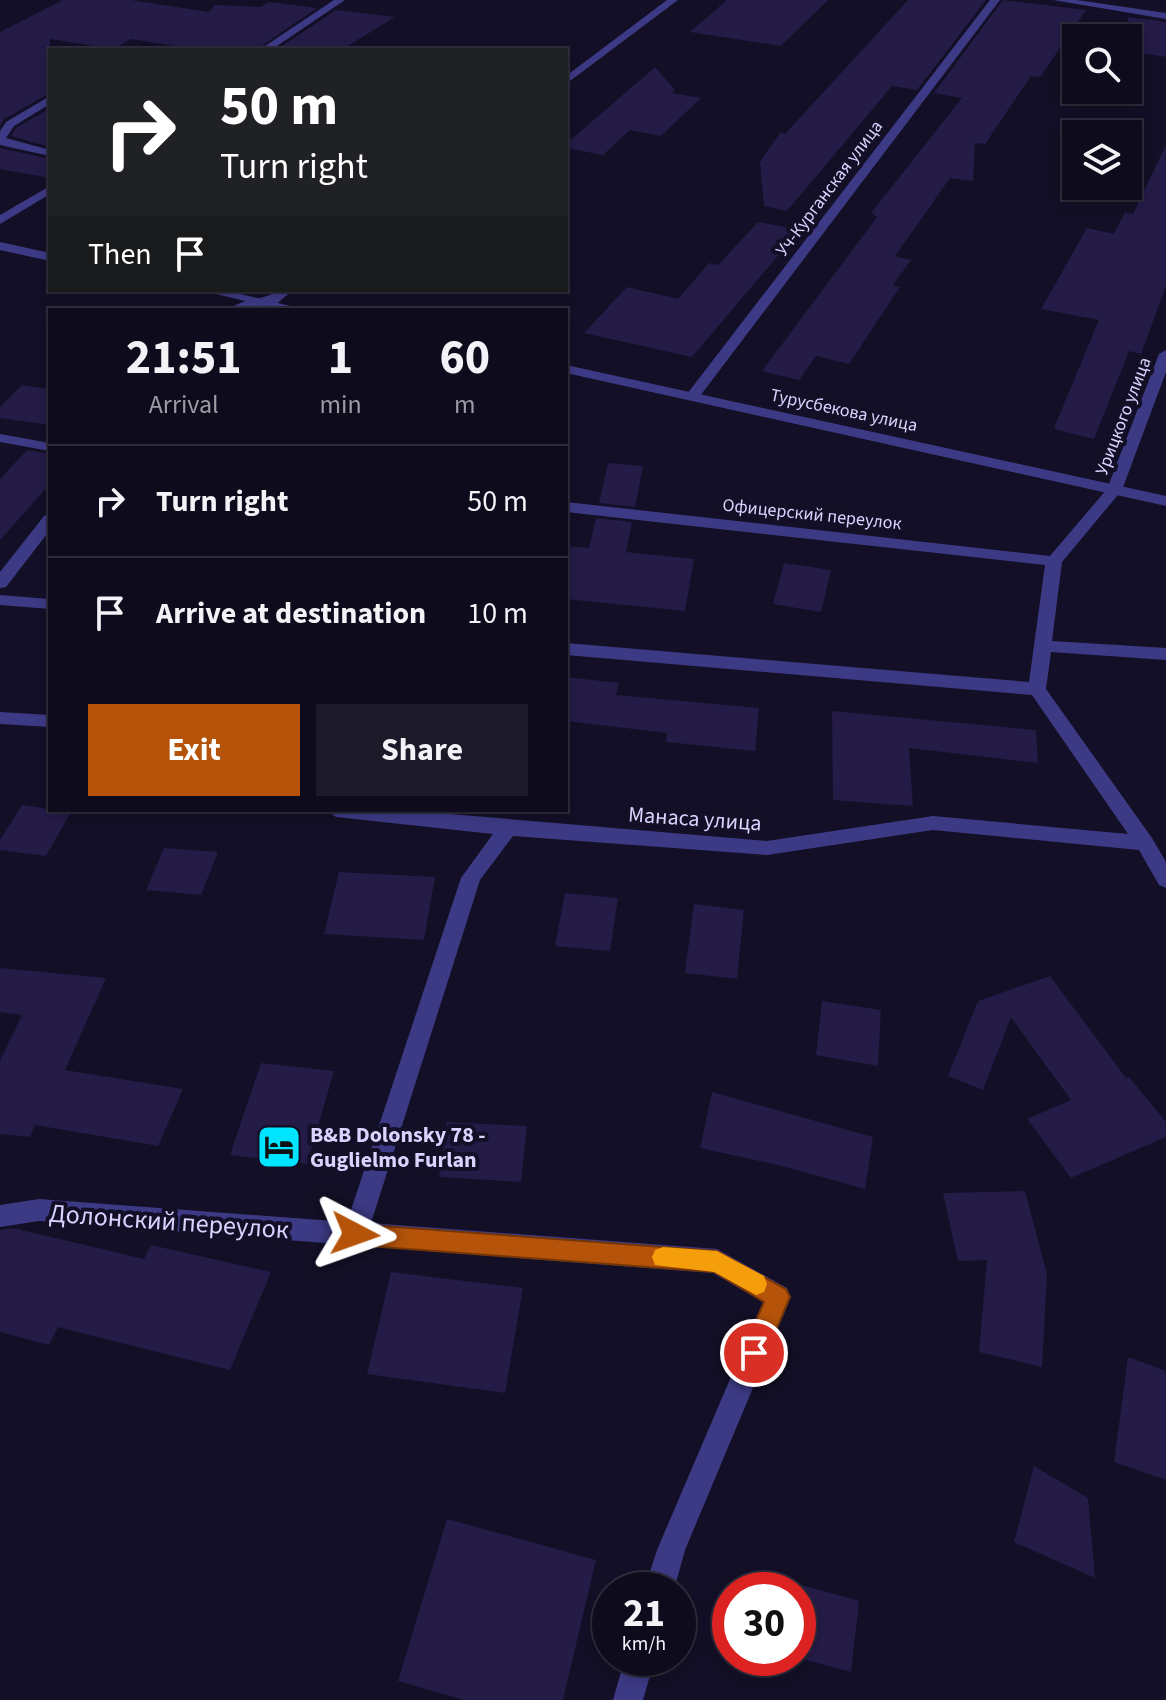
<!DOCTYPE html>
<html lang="en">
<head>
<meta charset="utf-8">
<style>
  body { margin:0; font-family:"Source Sans 3",sans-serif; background:#1c1929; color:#f1f3f6; height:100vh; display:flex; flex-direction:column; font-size:30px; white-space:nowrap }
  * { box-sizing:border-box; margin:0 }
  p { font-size:26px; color:#9b9ba3 }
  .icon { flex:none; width:44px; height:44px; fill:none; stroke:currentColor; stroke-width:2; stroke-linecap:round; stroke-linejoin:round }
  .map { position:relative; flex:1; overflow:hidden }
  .sheet { position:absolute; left:48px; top:308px; width:520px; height:504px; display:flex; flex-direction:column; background:#0e0b1c; border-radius:0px; box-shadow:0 4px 12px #0003,0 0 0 2px #2e2b3b }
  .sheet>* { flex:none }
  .banner { position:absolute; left:48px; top:48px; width:520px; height:244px; border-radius:0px; box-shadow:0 4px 12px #0003,0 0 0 2px #2e2b3b; background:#202124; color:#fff; overflow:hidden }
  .fabs { position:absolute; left:1062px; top:24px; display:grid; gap:16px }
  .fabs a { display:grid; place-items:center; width:80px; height:80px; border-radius:0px; background:#0e0b1c; box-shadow:0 4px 12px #0003,0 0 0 2px #2e2b3b; font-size:40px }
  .speed { position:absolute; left:592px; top:1572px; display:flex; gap:16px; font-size:40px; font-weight:700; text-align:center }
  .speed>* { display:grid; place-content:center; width:104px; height:104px; border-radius:50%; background:#0e0b1c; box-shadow:0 4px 12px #0003,0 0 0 2px #2e2b3b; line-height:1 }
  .speed small { font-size:20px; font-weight:400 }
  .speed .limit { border:12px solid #d22; background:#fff; color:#111 }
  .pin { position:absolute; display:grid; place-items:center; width:68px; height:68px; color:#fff; margin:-34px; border:4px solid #fff; border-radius:50%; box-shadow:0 2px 8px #0007 }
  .me { position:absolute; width:88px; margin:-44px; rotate:94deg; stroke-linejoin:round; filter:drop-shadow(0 0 6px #0008) }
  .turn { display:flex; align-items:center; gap:28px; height:168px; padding:0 40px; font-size:36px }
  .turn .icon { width:104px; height:104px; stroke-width:2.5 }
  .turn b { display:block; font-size:56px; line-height:68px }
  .then { display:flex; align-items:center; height:76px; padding:0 40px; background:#0003; gap:16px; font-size:30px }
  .eta { display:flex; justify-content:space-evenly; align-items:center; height:136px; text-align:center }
  .eta b { font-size:48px; font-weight:700; line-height:56px }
  .cta { display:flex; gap:16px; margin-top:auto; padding:16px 40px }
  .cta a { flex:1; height:92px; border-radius:0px; background:#b45309; color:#fff; font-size:32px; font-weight:700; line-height:92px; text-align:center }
  .cta a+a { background:#1c1929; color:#f1f3f6 }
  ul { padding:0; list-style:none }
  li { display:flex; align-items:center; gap:24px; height:112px; padding:0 40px; border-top:2px solid #2e2b3b }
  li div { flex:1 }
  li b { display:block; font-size:30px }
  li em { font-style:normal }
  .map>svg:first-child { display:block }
  .building { fill:#241b47 }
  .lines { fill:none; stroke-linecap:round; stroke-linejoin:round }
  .minor { fill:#3d3a85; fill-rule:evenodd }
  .tertiary { fill:#3d3a85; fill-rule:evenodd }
  .route { fill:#b45309; stroke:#753606; stroke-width:2 }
  .slow { fill:#f59e0b }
  .labels { text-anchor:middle; stroke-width:8; stroke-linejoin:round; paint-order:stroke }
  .far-street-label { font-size:18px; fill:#d9d4ff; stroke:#130f26 }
  .street-label { font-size:22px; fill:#d9d4ff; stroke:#130f26 }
  .poi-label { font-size:22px; font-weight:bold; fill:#d9d4ff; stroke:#130f26; text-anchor:start }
  .near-street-label { font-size:26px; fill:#d9d4ff; stroke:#130f26 }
</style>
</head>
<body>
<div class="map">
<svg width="1166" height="1700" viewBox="0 0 1166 1700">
  <rect width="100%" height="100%" fill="#130f26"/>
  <path class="building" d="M63,0h68l78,12 6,-7 46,2 8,-5 48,6 -61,42h-55l-70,-11 -17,10 -64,-10v54l-46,26 -4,7v-94z
    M727,0h101l-47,46 -91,-14z
    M908,0h78l-69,90 -25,-4 -105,125 -23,-5 -4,-43 3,-6 17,-24 5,1z
    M1003,0l83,10 -46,67 -9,-1 -46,68 -10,-1 -2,38 -23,-3 -55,78 16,4 -18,25 7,2 -51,77 -33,-8 -17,24 -37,-9 115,-154 -6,-4 91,-115 -28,-5z
    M336,10l59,7 -54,33h-65z
    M1128,17l38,5v35l-38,-6z
    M655,67l20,23 -3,3 29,5 -40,38 -31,-6 -27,25 -37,-7v-4z
    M50,108v39l-39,-11 5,-8z
    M1166,145v141l-25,68 -12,-3 -35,88 -33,-8 -7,-3 45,-108 -58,-11 46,-81 27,6 11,-22 8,2z
    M0,148l50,11v19l-50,-9z
    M758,222l42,8 -108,127 -108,-24 43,-46 51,12 31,-36 9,2z
    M22,385l28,4v36l-50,-7v-11z
    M27,450l23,4v30l-50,56v-61z
    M608,463l35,3 -8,41 -36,-4z
    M596,518l36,4 -6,30 68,7 -9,52 -119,-12v-53l23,2z
    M784,563l47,7 -10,42 -48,-8z
    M566,677l53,6 -3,12 143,13 -4,43 -89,-9 1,-9 -101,-12z
    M832,711l204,19 2,33 -129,-15 4,58 -80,-6z
    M22,805l49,7 -25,44 -46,-6v-10z
    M164,848l54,4 -17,43 -55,-5z
    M339,872l96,5 -11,63 -100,-6z
    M565,893l53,5 -8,53 -55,-5z
    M694,904l50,6 -7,69 -52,-6z
    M0,968l106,10 -41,92 118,19 -25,57 -123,-21 -5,12 -30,-3v-73l22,-46 -22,-3z
    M1050,976l76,102 3,-1 37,45v15l-95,41 -44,-59 44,-19 -60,-83 -28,73 -35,-14 30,-75z
    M822,1001l59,9 -3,56 -62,-11z
    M261,1063l73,8 -27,93 -77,-9z
    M712,1092l161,45 -8,52 -87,-24 -78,-17z
    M447,1122l80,4 -6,56 -82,-5z
    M1025,1191l22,83 -5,93 -63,-15 8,-92 -29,1 -15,-68z
    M13,1228l131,31 7,-14 120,27 -41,98 -172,-43 -9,18 -49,-13v-102z
    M391,1272l132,16 -18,105 -138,-19z
    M1128,1357l38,14v109l-52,-18z
    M1034,1466l54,32 7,80 -81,-36z
    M447,1519l149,41 -33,140h-99l-66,-19z
    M798,1584l61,17 -8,71 -53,-14z"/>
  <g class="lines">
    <path class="minor" d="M334,0h11l-74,50h-12z
      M667,0h11l-112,84v-8z
      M990,0h10l-303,400h-10v-6z
      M1053,0h24l89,13v6z
      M50,96v8l-36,22 -8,12 44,12v6l-50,-11v-14l6,-9z
      M50,186v8l-50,30v-9z
      M279,290h14l-19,16 -45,4c13,-13 33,-8 50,-20z
      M1166,350v22l-44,118 -60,72 -10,79 114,7v12l-115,-8 -5,37 106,149 14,24v26l-7,-3 -20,-35 -206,-20 -166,25 -254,-19 -33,44 -109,343 346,26 70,39 4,9 -106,253 -11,40h-30l13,-40 106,-248 -50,-29 -674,-52 -39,6v-22l39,-6 308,23 114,-344 32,-44 -157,-17 -10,-7h78l363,31 166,-25 195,18 -96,-139 -466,-40v-12l463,39 16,-117 -479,-53v-10l484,54 57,-67 52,-135z
      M0,434l50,9v8l-50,-9z
      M50,514v16l-44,57 -6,1v-16l44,-56z
      M0,595l50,4v10l-50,-4z
      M0,712l50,3v12l-50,-3z
      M625,1658h30l-12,42h-30z"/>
    <path class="tertiary" d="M0,242l50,11v8l-50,-11z
      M200,290h24l83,20h-25z
      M566,365l600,131v10l-600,-133z"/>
  </g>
  <path class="route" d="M355,1224l362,27 69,38 4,8 -27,64 -9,4 -8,-4 -4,-8 22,-51 -50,-30 -359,-27 -8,-3 -3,-8 3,-7z"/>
  <path class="slow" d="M663,1247l54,4 47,25 3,8 -3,8 -8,3 -42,-23 -59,-7 -3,-8 3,-7z"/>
  <defs>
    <g id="hotel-square" transform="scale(2.3)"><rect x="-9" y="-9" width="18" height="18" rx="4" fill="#00e5ff" stroke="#130f26"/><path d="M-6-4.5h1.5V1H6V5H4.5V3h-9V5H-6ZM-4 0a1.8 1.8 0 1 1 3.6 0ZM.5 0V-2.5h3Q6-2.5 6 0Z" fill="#111"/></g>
  </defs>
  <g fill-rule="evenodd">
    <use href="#hotel-square" x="279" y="1147"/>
  </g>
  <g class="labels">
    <g class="far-street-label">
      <text transform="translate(829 188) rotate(-53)" y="6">Уч-Курганская улица</text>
      <text transform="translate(844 410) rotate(12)" y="6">Турусбекова улица</text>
      <text transform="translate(1123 416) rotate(-69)" y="6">Урицкого улица</text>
      <text transform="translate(812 514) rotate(6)" y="6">Офицерский переулок</text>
    </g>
    <g class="street-label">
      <text transform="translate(695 818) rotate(4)" y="8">Манаса улица</text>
    </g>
    <g class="poi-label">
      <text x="310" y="1142">B&amp;B Dolonsky 78 -<tspan x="310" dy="25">Guglielmo Furlan</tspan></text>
    </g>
    <g class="near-street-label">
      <text transform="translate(169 1221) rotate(4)" y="9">Долонский переулок</text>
    </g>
  </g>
</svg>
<div class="fabs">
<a><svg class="icon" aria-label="search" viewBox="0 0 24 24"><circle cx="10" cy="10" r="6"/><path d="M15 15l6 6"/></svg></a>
<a><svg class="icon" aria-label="layers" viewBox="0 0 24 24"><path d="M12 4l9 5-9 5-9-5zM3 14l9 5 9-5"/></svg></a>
</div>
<div class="speed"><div>21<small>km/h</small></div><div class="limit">30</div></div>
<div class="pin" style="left:754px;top:1353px;background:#d93025"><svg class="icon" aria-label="arrive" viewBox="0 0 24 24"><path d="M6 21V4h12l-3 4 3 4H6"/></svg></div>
<svg class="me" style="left:355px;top:1234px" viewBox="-20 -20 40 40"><path d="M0-17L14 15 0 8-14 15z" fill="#b45309" stroke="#fff" stroke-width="4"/></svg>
<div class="banner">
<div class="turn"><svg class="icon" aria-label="right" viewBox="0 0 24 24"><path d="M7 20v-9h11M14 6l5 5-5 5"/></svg><div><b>50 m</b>Turn right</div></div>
<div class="then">Then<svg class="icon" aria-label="arrive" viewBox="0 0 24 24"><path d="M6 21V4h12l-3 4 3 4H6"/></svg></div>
</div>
<section class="sheet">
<div class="eta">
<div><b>21:51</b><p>Arrival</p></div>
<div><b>1</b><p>min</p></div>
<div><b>60</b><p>m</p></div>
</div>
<ul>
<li><svg class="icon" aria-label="right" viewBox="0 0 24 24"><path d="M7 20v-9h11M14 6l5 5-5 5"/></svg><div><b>Turn right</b></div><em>50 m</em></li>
<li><svg class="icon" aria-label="arrive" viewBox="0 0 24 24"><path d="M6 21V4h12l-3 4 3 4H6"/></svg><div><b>Arrive at destination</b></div><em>10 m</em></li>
</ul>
<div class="cta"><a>Exit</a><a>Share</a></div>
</section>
</div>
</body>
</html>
